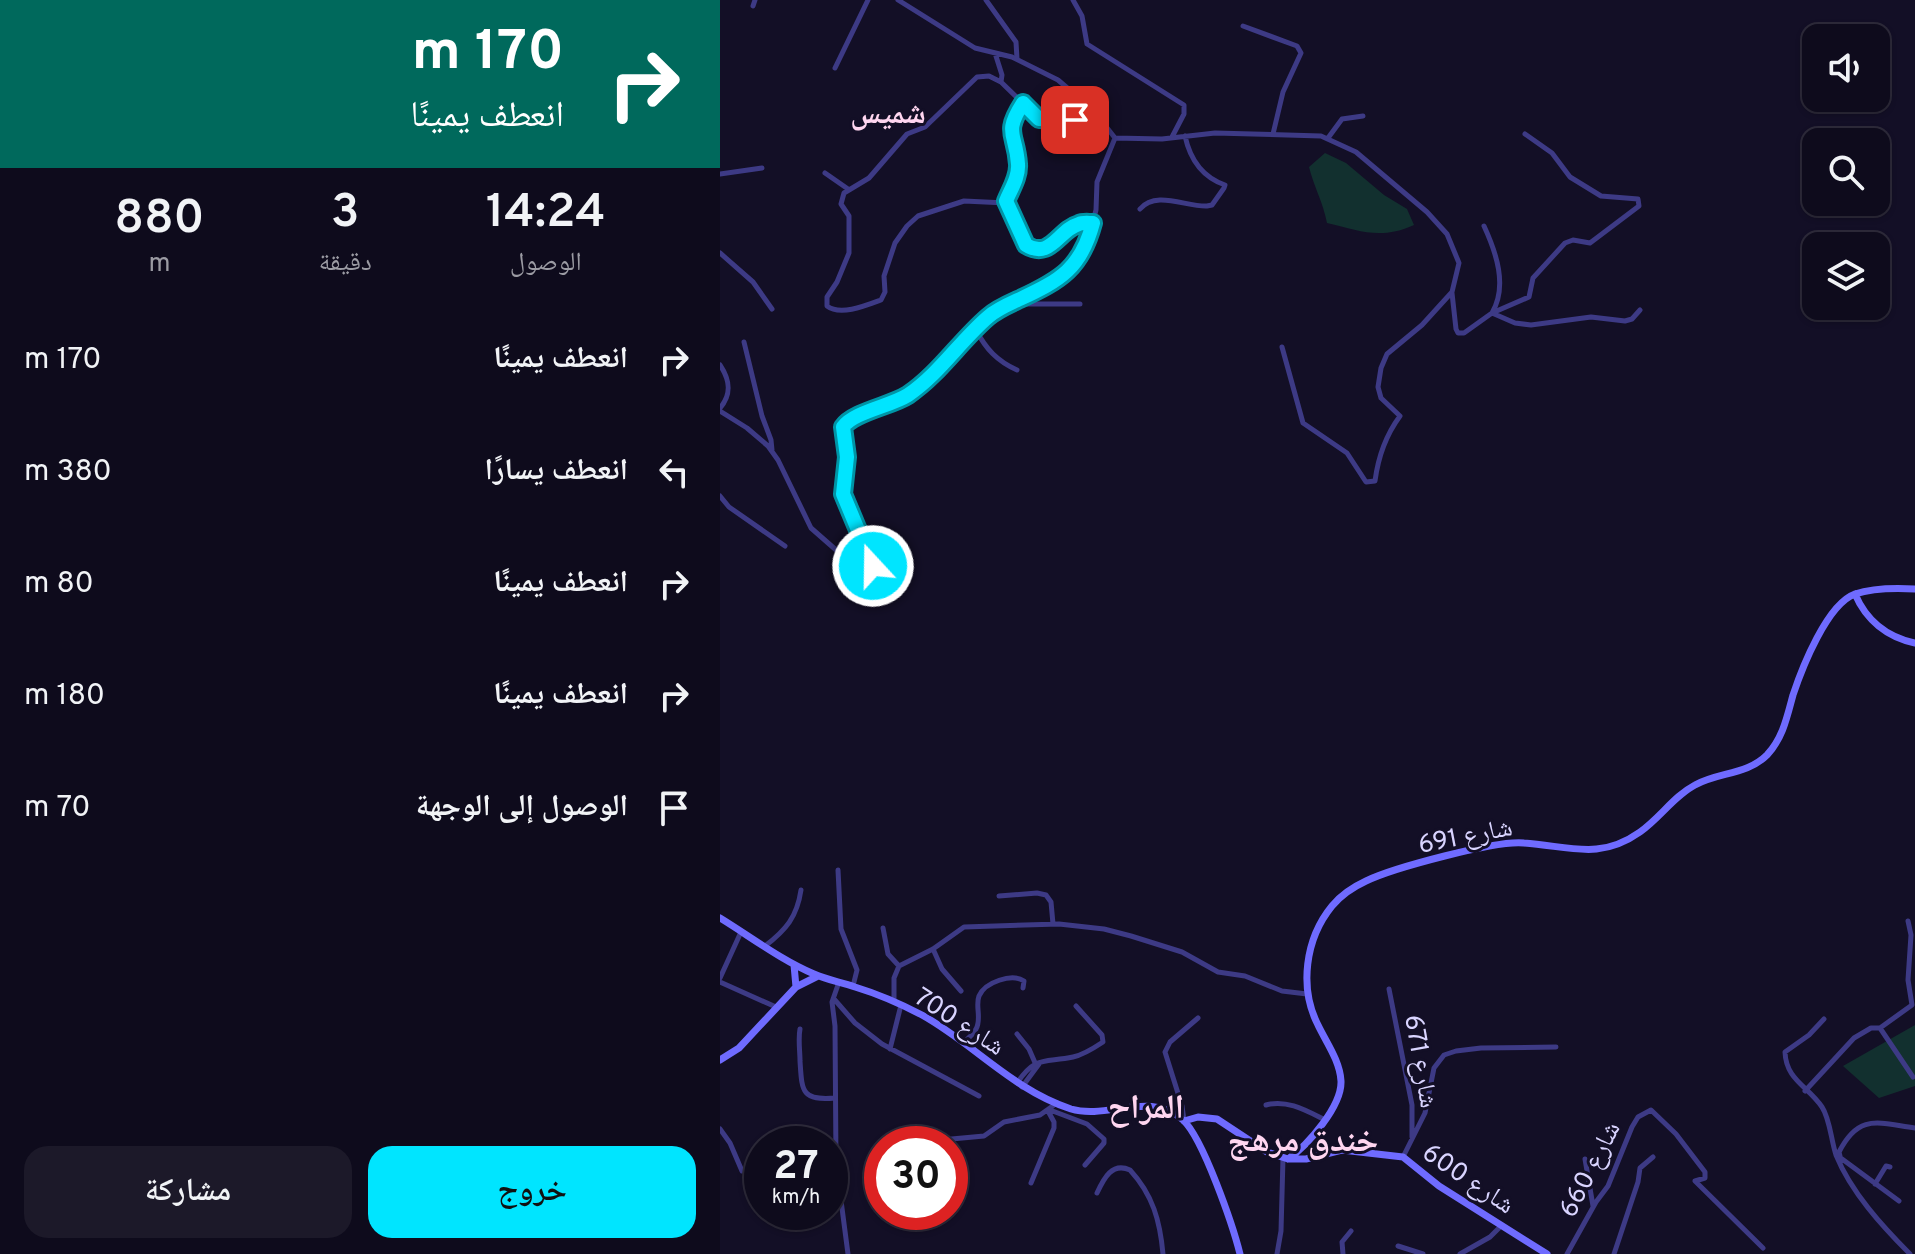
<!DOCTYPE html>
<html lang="ar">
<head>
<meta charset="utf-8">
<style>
  body { margin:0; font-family:Overpass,"Noto Naskh Arabic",sans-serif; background:#1c1929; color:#f1f3f6; direction:rtl; height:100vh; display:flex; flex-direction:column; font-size:30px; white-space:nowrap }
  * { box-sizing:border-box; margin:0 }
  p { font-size:26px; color:#9b9ba3 }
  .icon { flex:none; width:44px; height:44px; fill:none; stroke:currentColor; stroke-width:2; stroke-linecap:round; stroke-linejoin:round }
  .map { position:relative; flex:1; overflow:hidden; direction:ltr }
  .side { display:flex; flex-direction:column; background:#0e0b1c; width:720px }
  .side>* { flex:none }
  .top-card { background:#00695c; color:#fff; overflow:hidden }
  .tools { position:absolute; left:1082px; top:24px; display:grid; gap:16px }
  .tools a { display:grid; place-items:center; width:88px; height:88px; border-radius:16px; background:#0e0b1c; box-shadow:0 2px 6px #0004,0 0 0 2px #2e2b3b; font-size:40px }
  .speed { position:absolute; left:24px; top:1126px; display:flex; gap:16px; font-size:40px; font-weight:700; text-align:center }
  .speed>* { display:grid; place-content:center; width:104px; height:104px; border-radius:50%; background:#0e0b1c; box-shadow:0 2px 6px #0004,0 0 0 2px #2e2b3b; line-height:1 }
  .speed small { font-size:20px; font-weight:400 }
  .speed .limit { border:12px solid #d22; background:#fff; color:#111 }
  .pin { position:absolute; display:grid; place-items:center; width:68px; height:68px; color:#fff; margin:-34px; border-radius:16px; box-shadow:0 4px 12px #0006 }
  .me { position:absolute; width:88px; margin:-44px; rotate:339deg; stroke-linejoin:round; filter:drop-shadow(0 0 6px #0008) }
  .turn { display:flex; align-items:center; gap:28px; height:168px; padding:0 24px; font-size:36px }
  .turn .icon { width:104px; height:104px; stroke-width:2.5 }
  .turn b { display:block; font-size:56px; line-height:68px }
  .eta { display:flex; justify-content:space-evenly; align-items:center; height:136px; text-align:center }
  .eta b { font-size:48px; font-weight:600; line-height:56px }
  .primary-button { display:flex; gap:16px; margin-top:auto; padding:16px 24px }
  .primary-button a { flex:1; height:92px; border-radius:24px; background:#00e5ff; color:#111; font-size:32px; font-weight:600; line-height:92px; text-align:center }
  .primary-button a+a { background:#1c1929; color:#f1f3f6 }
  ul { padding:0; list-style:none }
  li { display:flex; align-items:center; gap:24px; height:112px; padding:0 24px }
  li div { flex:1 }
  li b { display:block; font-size:30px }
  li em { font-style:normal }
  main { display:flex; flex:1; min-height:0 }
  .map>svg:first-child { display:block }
  .green { fill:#12302f }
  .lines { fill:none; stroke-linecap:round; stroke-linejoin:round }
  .street { stroke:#3d3a85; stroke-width:5 }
  .secondary { stroke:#6f6bff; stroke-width:7 }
  .route-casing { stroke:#0095a6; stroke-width:20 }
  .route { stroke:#00e5ff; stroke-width:14 }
  .labels { text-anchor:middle; stroke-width:6; stroke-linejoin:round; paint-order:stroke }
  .street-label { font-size:26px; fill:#d9d4ff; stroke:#130f26 }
  .quarter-label { font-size:30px; font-weight:bold; fill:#ffd6f0; stroke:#130f26 }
  .district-label { font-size:34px; font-weight:bold; fill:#ffd6f0; stroke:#130f26 }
</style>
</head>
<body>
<main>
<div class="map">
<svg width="1195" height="1254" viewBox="0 0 1195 1254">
  <rect width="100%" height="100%" fill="#130f26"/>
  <path class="green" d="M605,153l21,10 38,32 23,14 7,16c-33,15 -54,6 -87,-2 -4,-21 -13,-36 -18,-56z
    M1195,1025v61l-36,12 -36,-32z"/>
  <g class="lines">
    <path class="street" d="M266,0l30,42 1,17
      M353,0l9,16 5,28 97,61v9l-12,23
      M33,6l2,-6
      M523,26l54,20 4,7 -18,39 -10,42
      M275,53l7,22 -1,7 38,37 36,1
      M115,68l33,-68
      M281,82l-12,-6 -12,1 -52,50 -18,7 -38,44 -25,15 -3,11 8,12v37l-12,29 -10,15v9c13,10 38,0 54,-6l4,-8 -1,-16 11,-33 12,-17 11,-10 46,-15 42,2 20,42c25,15 32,-15 53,-21 4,-2 9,-1 14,-1
      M395,138l47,1 53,-6 106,3 35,16 71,60 20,22 12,29 -7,29 -30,33 -35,29 -6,14 -3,19 3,11 19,18c-14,19 -22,42 -25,65l-9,1 -19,-29 -44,-30 -21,-76
      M608,138l14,-19 21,-3
      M105,173l23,16
      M0,174l42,-6
      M286,203c3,-13 12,-24 12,-38 -1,-31 -16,-30 5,-62
      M420,209c16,-19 46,-2 67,-3l5,-1 12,-17 1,-3c-23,-8 -35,-26 -40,-49
      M764,226c12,26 24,60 8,87l23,10 16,2 60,-8 34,4 7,-2 8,-9
      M0,253l33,29 19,27
      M732,293l4,36 2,4h6l28,-20 37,-16 4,-19 32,-35 8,-3 17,3 49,-37 -1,-7 -37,-3 -31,-19 -18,-24 -27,-19
      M292,304h68
      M256,330c10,19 21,31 41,40
      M24,342l18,74 9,24 1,10
      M0,365c10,15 12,29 0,43
      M0,411l27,17 21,18 10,14 33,68 49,43 11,2v-13l-28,-66 4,-37 -4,-30 8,-9 55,-22 40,-35 46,-47 59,-30 21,-15 15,-25 9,-34 1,-28 18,-44 -22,-28 -35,-30 -46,-23 -37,-9 -77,-48
      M0,496l9,11 56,39
      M118,870l3,59 16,41 -4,16
      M279,896l38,-3 9,2 5,7 2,22
      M163,928l5,26 11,12
      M45,946c21,-16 32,-29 36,-56
      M213,949l9,20 19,22
      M0,978l21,-46
      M0,982l56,25
      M119,982l-7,20 3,24 1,136 12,92
      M669,989l23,116v32
      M114,999l21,24 27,21 97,52
      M174,1001v-23l5,-12 34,-17 31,-22 95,-3 45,5 27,7 51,16 36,20 27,4 37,15 25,3
      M1104,1019l-15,16 -24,17c1,28 23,34 37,55 8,12 9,33 14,48 15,37 46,71 74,99
      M1160,1028l33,49
      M80,1029c-2,10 0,22 0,32 2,30 1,40 35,37
      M297,1034l12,15 7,16
      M243,1043c4,-4 11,-9 13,-14 6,-10 -1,-23 3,-33 6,-14 33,-23 45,-15l-1,7
      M170,1049l11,-44
      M297,1083c19,-28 27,-20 56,-26 10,-2 21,-9 30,-15l-1,-7 -26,-29
      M302,1087l17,-23
      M1085,1091l49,-53 17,-10h9l32,-23 -4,-25 3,-45 -3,-14
      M546,1105c21,-6 41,6 59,15
      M330,1110l37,14 17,15v4l-19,22
      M464,1120l-2,-14 -17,-54 5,-10 28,-24
      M0,1129l10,14 12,28
      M210,1141l54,-5 20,-14 36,-7 17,-12
      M1118,1156l61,45
      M1120,1156l-1,-4c20,-39 39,-29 76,-24
      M683,1157l22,-44 9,-45 10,-13 12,-4 25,-3 75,-1
      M865,1159l8,47
      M311,1183l23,-55v-6l-6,-11
      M1155,1184l11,-18 4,1
      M377,1193c7,-15 15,-31 33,-23 23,25 30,51 33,84
      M678,1246l25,8
      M557,1254l4,-23 2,-73
      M623,1254l-1,-12 9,-11
      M740,1254l30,-17 12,-12
      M847,1254l29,-52 12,-16 24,-59 6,-10 13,-7 25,24 29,38v6l-10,3 68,67
      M894,1254l24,-72 2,-14 13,-11"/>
    <path class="secondary" d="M1135,594c11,26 32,43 60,49
      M0,918c31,19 61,42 94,56 13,6 27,8 41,13 23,7 46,17 67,28 52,29 91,75 149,94 37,11 79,-19 112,11 20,18 50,106 57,134
      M74,965l2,22
      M0,1060l19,-12 57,-61 22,-11
      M464,1121l14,-4 19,2 50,33 21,7h18l36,-9 61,7 36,29 108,68
      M568,1159c20,-14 54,-53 53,-78 -1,-20 -15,-39 -23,-56 -19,-37 -13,-86 14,-119 9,-11 21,-19 34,-25 27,-13 130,-41 158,-38 45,3 75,18 116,-11 20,-14 34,-36 55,-47 23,-13 52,-10 72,-30 16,-17 20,-38 26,-60 9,-27 34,-91 62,-101 18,-6 42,-6 60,-5"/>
  </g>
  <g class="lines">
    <g class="route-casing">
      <path id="route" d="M153,566l-30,-72 4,-37 -4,-30c10,-15 48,-21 65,-32 31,-21 52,-54 80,-78 9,-8 21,-13 32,-18 41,-19 61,-31 73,-76 -5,0 -10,-1 -14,1 -21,6 -28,36 -53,21l-20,-44c5,-12 13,-24 12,-37 -2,-31 -15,-30 5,-61l16,16 36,1"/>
    </g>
    <use href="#route" class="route"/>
  </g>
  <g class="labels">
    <g class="street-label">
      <text transform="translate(745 835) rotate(-11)" y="9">شارع 691</text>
      <text transform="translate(240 1021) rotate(33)" y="9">شارع 700</text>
      <text transform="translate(702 1061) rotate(80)" y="9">شارع 671</text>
      <text transform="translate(869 1169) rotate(-63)" y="9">شارع 660</text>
      <text transform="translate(749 1178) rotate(34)" y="9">شارع 600</text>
    </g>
    <g class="quarter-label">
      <text x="168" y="123">شميس</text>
    </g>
    <g class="district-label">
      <text x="426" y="1118">المراح</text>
      <text x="583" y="1151">خندق مرهج</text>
    </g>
  </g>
</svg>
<div class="tools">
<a><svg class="icon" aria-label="sound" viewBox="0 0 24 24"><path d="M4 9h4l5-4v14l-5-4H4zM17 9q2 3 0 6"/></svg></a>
<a><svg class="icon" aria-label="search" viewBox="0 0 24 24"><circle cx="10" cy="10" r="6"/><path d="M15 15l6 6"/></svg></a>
<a><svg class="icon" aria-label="layers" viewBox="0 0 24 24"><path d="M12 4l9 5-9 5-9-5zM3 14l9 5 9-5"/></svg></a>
</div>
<div class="speed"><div>27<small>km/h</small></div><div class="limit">30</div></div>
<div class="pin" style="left:355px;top:120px;background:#d93025"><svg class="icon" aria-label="arrive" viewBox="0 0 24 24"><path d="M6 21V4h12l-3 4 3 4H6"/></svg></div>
<svg class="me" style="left:153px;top:566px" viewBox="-20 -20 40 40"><circle r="17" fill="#00e5ff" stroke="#fff" stroke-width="3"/><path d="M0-11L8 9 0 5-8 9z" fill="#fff"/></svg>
</div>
<section class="side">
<div class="top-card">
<div class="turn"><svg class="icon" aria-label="right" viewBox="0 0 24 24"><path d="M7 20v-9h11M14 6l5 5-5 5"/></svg><div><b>170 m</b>انعطف يمينًا</div></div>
</div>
<div class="eta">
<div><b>14:24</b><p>الوصول</p></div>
<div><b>3</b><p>دقيقة</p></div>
<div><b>880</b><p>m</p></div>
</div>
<ul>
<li><svg class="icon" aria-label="right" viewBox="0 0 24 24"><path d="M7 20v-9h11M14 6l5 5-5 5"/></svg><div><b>انعطف يمينًا</b></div><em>170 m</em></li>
<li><svg class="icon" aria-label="left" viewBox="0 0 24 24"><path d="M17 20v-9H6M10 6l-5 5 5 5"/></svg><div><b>انعطف يسارًا</b></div><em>380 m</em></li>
<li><svg class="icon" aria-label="right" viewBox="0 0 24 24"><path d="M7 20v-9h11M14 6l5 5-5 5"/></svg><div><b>انعطف يمينًا</b></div><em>80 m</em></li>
<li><svg class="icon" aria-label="right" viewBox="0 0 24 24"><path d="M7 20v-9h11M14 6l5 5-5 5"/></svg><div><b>انعطف يمينًا</b></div><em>180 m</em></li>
<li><svg class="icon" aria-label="arrive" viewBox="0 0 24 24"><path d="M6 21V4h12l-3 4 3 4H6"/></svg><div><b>الوصول إلى الوجهة</b></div><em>70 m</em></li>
</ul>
<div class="primary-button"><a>خروج</a><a>مشاركة</a></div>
</section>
</main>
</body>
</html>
